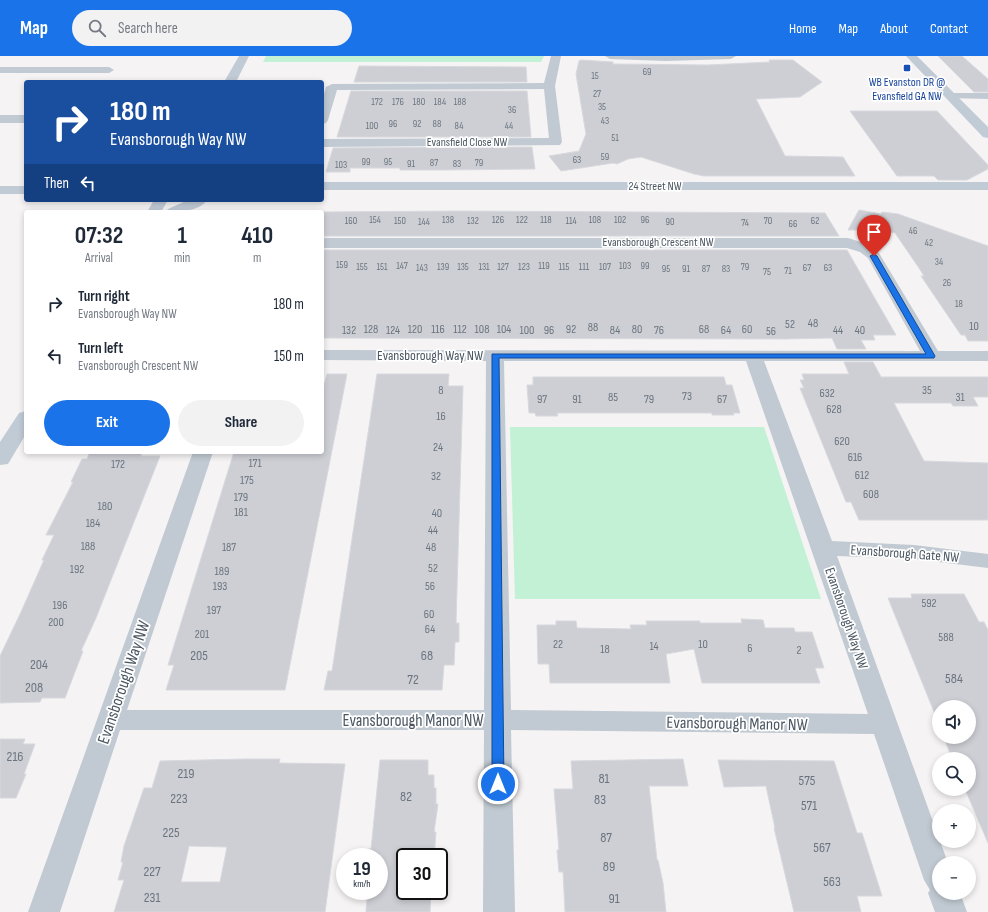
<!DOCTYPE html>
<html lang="en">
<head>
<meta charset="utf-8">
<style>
  body { margin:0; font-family:"Sofia Sans Condensed",sans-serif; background:#f2f2f3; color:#1f2937; height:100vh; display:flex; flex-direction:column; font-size:15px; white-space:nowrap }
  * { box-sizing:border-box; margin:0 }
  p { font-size:13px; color:#747a83 }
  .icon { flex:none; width:22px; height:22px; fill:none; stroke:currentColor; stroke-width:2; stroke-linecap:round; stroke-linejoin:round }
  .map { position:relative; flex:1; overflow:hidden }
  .panel { position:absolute; left:24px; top:154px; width:300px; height:244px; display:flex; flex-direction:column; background:#fff; border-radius:4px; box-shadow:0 2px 6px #0003 }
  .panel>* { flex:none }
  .banner { position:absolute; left:24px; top:24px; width:300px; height:122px; border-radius:4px; box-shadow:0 2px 6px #0003; background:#1a4fa0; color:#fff; overflow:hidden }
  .tools { position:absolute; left:932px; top:644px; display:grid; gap:8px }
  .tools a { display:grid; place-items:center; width:44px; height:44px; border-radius:50%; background:#fff; box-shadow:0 2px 6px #0003; font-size:20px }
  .speed { position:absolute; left:336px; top:792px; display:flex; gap:8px; font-size:20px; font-weight:700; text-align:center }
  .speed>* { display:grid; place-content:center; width:52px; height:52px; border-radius:50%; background:#fff; box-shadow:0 2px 6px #0003; line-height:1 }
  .speed small { font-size:10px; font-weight:400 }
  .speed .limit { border:2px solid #111; border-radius:6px; background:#fff; color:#111 }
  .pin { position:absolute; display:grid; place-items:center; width:34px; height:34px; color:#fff; margin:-41px -17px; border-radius:50% 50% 50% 0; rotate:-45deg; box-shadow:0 0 4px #0007 }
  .pin .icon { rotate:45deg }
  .me { position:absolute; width:44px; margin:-22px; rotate:0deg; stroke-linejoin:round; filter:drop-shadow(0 0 3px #0008) }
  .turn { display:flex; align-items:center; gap:14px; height:84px; padding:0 20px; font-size:18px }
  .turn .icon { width:52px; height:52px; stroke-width:2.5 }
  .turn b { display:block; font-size:28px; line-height:34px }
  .then { display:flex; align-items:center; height:38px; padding:0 20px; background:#0003; gap:8px; font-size:15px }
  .eta { display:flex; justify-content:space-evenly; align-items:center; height:68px; text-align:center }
  .eta b { font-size:24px; font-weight:700; line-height:28px }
  .button { display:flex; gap:8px; margin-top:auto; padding:8px 20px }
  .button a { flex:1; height:46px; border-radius:24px; background:#1a73e8; color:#fff; font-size:16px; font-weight:700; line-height:46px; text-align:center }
  .button a+a { background:#f2f2f3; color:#1f2937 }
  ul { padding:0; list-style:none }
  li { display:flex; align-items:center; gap:12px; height:52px; padding:0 20px }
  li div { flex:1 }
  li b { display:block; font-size:15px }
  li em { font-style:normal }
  header { display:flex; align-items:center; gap:24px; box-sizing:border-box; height:56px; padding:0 20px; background:#1a73e8; color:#fff }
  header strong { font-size:19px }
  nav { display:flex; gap:22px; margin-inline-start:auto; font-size:14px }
  .search { width:280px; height:36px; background:#f2f2f3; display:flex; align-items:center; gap:10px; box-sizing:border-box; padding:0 14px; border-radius:22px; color:#747a83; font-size:15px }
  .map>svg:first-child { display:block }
  .green { fill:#c3f1d5 }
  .building { fill:#cdcfd5; stroke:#d7d9de; fill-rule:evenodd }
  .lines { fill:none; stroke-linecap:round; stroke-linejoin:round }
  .street { fill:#c1cad2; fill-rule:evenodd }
  .secondary { fill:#c1cbd6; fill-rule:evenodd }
  .route { fill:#1a73e8; stroke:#114b97 }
  .transit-dot { fill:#1a4fb4; stroke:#fff; stroke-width:1.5 }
  .labels { text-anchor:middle; stroke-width:3.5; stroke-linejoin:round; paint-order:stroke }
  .far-number-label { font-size:10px; fill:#6b747e }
  .far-transit-label { font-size:12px; fill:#164399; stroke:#fff }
  .far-street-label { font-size:12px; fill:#4a5661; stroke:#fff }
  .number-label { font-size:12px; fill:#6b747e }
  .street-label { font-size:14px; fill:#4a5661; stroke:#fff }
  .near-number-label { font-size:14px; fill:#6b747e }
  .near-street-label { font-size:17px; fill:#4a5661; stroke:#fff }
</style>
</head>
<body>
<header>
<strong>Map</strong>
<div class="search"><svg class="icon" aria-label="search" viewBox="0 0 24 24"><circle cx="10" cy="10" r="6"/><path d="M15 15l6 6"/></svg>Search here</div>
<nav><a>Home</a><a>Map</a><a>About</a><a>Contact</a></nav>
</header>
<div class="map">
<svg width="988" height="856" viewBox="0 0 988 856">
  <rect width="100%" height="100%" fill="#f5f3f3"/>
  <path class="green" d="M266,0h278l-3,6h-278z
    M510,371h254l57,172h-306z"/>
  <path class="building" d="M938,0h24l26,23v13h-14z
    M581,4l32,2v2l94,1 63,-3 -1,-2h24l29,22 -22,15 -44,2 29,57 58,1 12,19h-151l-10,-2 -53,-17 -13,2 -11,5 -4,-1 -52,8 -12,-15 30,-5 7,-17 -10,-60 3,-13z
    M359,10l167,1 1,15h-173z
    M351,35h176l4,46h-194z
    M850,55h87l51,54v4l-21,11h-29l-4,-4h-37z
    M532,91l3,22 -89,1h-46v-2h-50v4h-24l7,-24z
    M859,154l22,4 1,-2 16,2 90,32v95h-20l-3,-6h-4l-40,-59h3l-5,-8 -24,-35 -13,-3h-34z
    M458,155l367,2 14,23h-517v-24z
    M322,194h525l49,85h-23l2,5h-14l5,9h-29l-5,-11 -48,1 -462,-1z
    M844,306h29l8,15h107v20h-15l5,9h-25l-2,-3h-57l30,58 64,2v57h-129l-8,-18h-5l-46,-114h4l-4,-8h4l-2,-6h47z
    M327,318h20l-62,316h-119l8,-25h-6l65,-210 2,-3h87v-59z
    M377,318h72l-1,12h15l-7,237h3v19h-4l-1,23h-10l-2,25h-118l4,-19h4z
    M533,321h191l2,8h6l8,28h-7l1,2h-22v-2h-155l1,3h-22l-1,-3h-6l-2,-28h6z
    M90,396h52l-1,4h19l-64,162 -15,33h2l-18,47h-23l-2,4 -40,1v-47l21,-44 23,-52h-2l12,-25h-8l27,-53h-2l11,-23h5z
    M911,538h53l15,28h5l4,8v213l-23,-54h4v-30h-17l-8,-22h25v-30h-30v17l-51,-126h24z
    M741,563l22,1 2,8h29l1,4h17l12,36h-9l5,15h-118l-8,-34 -28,5 4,29h-120l-1,-19h-11l-1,-39h19v-4h20l1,7 54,1 -1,-4h17l-1,-4h54v2h42z
    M0,683h25l-2,5h12l-11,30h2l-10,24h-16z
    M245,703h35l-1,4 66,1 -20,148h-211l10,-32h-6l5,-18h-2l3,-16 20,-58h8l8,-27zM189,790l38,1 -7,35h-39z
    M683,703l5,27h-39l8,74h1l5,23 3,29h-101l-2,-40h-4l-2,-22h2l-5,-61h19l-2,-28z
    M380,704h48v15h6v13h2v16h2l-4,28h2l-2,25h-29v34h26l-1,21h-64l1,-13h-5l1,-8h16v-34h-12v-8h4z
    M718,704l116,1 23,72h5l20,63h-25l4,16h-67l-20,-84h1l-9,-42 -42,1z"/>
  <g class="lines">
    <path class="street" d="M551,0h10l-6,30 7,56 -2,3 -238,2v-8l227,-1 -5,-49 -207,1 -9,30 -2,3 -4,1v-23l4,-14 6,-3 212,-1z
      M605,0h131l-5,3 -65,2 -56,-2z
      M0,11h109l5,3 -5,3h-109z
      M951,37h37v6l-41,-1 -2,-2 2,-2z
      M0,59h26v8h-26z
      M322,182h526l19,6 12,9 59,98h50v10h-224l68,180 82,4 74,9v14l-74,-9 -77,-3 111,307h-9v30h21l7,19h-32l-7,-19 2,-3 -6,-10 -50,-146 -363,-4 4,182h-32l1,-182h-364l-60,182h-32l165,-460h20l-86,258h357l2,-349 -164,-1v-10l598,1 -52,-93 -8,-6 -13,-4h-525zM504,305h242l122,353 -357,-4z"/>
    <path class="secondary" d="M239,0h10l-13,26h-12z
      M906,0h11l71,71v11l-5,-1z
      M322,126h666v8h-666z
      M0,130h26v8h-26z
      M154,144h14l-7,12h-14z
      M188,144h19c-8,12 -29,12 -41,12l2,-3z
      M26,355v23l-18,30 -8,1v-23l19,-29z"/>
  </g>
  <path class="route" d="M874,198l3,2 58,100 -1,2h-435l5,426 -1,4 -5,1 -4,-1 -2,-4v-430h434l-56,-98z"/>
  <rect class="transit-dot" x="903" y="8" width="8" height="8" rx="2"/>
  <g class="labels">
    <g class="far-number-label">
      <text x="647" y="19">69</text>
      <text x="595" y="23">15</text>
      <text x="597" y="41">27</text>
      <text x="377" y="49">172</text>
      <text x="398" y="49">176</text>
      <text x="419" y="49">180</text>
      <text x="440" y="49">184</text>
      <text x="460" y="49">188</text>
      <text x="602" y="54">35</text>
      <text x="512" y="57">36</text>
      <text x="605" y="68">43</text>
      <text x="393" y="71">96</text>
      <text x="417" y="71">92</text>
      <text x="437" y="71">88</text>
      <text x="372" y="73">100</text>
      <text x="459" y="73">84</text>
      <text x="509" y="73">44</text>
      <text x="615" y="85">51</text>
      <text x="605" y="104">59</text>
      <text x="577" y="107">63</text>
      <text x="366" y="109">99</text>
      <text x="388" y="109">95</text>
      <text x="434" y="110">87</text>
      <text x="479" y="110">79</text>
      <text x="411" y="111">91</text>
      <text x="457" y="111">83</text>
      <text x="341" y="112">103</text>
      <text x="375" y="167">154</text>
      <text x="448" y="167">138</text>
      <text x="498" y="167">126</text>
      <text x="522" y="167">122</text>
      <text x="546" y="167">118</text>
      <text x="595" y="167">108</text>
      <text x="620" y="167">102</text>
      <text x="645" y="167">96</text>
      <text x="351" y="168">160</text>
      <text x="400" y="168">150</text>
      <text x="473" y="168">132</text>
      <text x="571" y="168">114</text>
      <text x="768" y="168">70</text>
      <text x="815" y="168">62</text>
      <text x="424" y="169">144</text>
      <text x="670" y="169">90</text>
      <text x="745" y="170">74</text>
      <text x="793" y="171">66</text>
      <text x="913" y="178">46</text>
      <text x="929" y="190">42</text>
      <text x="939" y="209">34</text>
      <text x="342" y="212">159</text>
      <text x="402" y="213">147</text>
      <text x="544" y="213">119</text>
      <text x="625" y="213">103</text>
      <text x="645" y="213">99</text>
      <text x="362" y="214">155</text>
      <text x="382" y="214">151</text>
      <text x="443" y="214">139</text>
      <text x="463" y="214">135</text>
      <text x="484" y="214">131</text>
      <text x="503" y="214">127</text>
      <text x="524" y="214">123</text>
      <text x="564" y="214">115</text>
      <text x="584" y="214">111</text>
      <text x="605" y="214">107</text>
      <text x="745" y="214">79</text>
      <text x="422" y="215">143</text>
      <text x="807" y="215">67</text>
      <text x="828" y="215">63</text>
      <text x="666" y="216">95</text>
      <text x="686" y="216">91</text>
      <text x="706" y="216">87</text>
      <text x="726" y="216">83</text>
      <text x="788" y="218">71</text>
      <text x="767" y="219">75</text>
      <text x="947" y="230">26</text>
      <text x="959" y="251">18</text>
    </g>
    <g class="far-transit-label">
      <text x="907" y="30">WB Evanston DR @<tspan x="907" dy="14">Evansfield GA NW</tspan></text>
    </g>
    <g class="far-street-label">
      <text x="467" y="90">Evansfield Close NW</text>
      <text x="655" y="134">24 Street NW</text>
      <text x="658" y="190">Evansborough Crescent NW</text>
    </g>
    <g class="number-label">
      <text x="813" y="271">48</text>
      <text x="790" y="272">52</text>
      <text x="974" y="274">10</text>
      <text x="593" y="275">88</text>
      <text x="371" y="277">128</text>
      <text x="415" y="277">120</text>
      <text x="438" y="277">116</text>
      <text x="460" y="277">112</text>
      <text x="482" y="277">108</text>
      <text x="504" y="277">104</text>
      <text x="571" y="277">92</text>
      <text x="637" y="277">80</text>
      <text x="704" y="277">68</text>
      <text x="747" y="277">60</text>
      <text x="349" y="278">132</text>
      <text x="393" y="278">124</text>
      <text x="527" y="278">100</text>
      <text x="549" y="278">96</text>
      <text x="615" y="278">84</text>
      <text x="659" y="278">76</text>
      <text x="726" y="278">64</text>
      <text x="838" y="278">44</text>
      <text x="860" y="278">40</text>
      <text x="771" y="279">56</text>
      <text x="441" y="338">8</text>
      <text x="927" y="338">35</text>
      <text x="827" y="341">632</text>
      <text x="687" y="344">73</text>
      <text x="613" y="345">85</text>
      <text x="960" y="345">31</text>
      <text x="542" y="347">97</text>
      <text x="577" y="347">91</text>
      <text x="649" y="347">79</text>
      <text x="722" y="347">67</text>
      <text x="834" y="357">628</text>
      <text x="441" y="364">16</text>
      <text x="842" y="389">620</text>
      <text x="438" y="395">24</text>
      <text x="855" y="405">616</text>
      <text x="255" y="411">171</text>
      <text x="118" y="412">172</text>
      <text x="862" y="423">612</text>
      <text x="436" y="424">32</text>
      <text x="247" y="428">175</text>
      <text x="871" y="442">608</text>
      <text x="241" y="445">179</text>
      <text x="105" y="454">180</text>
      <text x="241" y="460">181</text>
      <text x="437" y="461">40</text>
      <text x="93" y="471">184</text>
      <text x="433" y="478">44</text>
      <text x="88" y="494">188</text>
      <text x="229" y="495">187</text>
      <text x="431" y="495">48</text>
      <text x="433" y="516">52</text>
      <text x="77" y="517">192</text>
      <text x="222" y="519">189</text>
      <text x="220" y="534">193</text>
      <text x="430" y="534">56</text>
      <text x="929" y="551">592</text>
      <text x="60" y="553">196</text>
      <text x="214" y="558">197</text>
      <text x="429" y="562">60</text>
      <text x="56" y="570">200</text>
      <text x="430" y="577">64</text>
      <text x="202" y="582">201</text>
      <text x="946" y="585">588</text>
      <text x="558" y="592">22</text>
      <text x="703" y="592">10</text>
      <text x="654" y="594">14</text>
      <text x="750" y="596">6</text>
      <text x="605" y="597">18</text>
      <text x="799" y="598">2</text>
    </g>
    <g class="street-label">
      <text x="430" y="304">Evansborough Way NW</text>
      <text transform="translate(905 497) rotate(4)" y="5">Evansborough Gate NW</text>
      <text transform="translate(847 562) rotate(71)" y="5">Evansborough Way NW</text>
    </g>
    <g class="near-number-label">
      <text x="199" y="604">205</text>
      <text x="427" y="604">68</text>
      <text x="39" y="613">204</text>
      <text x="954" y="627">584</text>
      <text x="413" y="628">72</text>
      <text x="34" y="636">208</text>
      <text x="15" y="705">216</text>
      <text x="186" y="722">219</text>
      <text x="604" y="727">81</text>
      <text x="807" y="729">575</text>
      <text x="406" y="745">82</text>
      <text x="179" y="747">223</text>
      <text x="600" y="748">83</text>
      <text x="809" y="754">571</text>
      <text x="171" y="781">225</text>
      <text x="606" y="786">87</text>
      <text x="822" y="796">567</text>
      <text x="609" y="815">89</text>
      <text x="152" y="820">227</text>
      <text x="832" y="830">563</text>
      <text x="152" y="846">231</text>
      <text x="614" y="847">91</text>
    </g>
    <g class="near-street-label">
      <text transform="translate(123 626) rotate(-71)" y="6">Evansborough Way NW</text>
      <text x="413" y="670">Evansborough Manor NW</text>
      <text transform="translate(737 667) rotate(1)" y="6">Evansborough Manor NW</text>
    </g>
  </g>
</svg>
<div class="tools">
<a><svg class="icon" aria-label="sound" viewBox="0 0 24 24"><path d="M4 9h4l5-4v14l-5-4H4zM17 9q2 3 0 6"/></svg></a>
<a><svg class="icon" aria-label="search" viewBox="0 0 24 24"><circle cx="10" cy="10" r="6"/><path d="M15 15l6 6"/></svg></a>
<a>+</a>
<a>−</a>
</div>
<div class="speed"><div>19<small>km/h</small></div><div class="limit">30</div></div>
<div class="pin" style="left:874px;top:200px;background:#d93025"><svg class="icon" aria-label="arrive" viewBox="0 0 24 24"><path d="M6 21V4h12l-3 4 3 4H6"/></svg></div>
<svg class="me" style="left:498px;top:728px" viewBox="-20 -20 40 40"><circle r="17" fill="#1a73e8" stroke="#fff" stroke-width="3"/><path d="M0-11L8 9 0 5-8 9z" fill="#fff"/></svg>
<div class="banner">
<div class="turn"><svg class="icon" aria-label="right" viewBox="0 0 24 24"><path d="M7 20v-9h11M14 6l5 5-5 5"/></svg><div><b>180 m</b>Evansborough Way NW</div></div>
<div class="then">Then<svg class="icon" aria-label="left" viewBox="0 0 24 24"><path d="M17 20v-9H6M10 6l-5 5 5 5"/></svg></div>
</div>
<section class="panel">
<div class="eta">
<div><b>07:32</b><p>Arrival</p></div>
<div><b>1</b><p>min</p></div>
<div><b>410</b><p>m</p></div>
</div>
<ul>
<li><svg class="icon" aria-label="right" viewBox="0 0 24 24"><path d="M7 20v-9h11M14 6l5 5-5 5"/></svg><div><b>Turn right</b><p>Evansborough Way NW</p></div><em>180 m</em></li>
<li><svg class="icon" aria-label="left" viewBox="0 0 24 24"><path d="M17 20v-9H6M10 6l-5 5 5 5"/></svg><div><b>Turn left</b><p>Evansborough Crescent NW</p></div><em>150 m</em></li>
</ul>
<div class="button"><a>Exit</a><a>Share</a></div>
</section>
</div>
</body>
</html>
